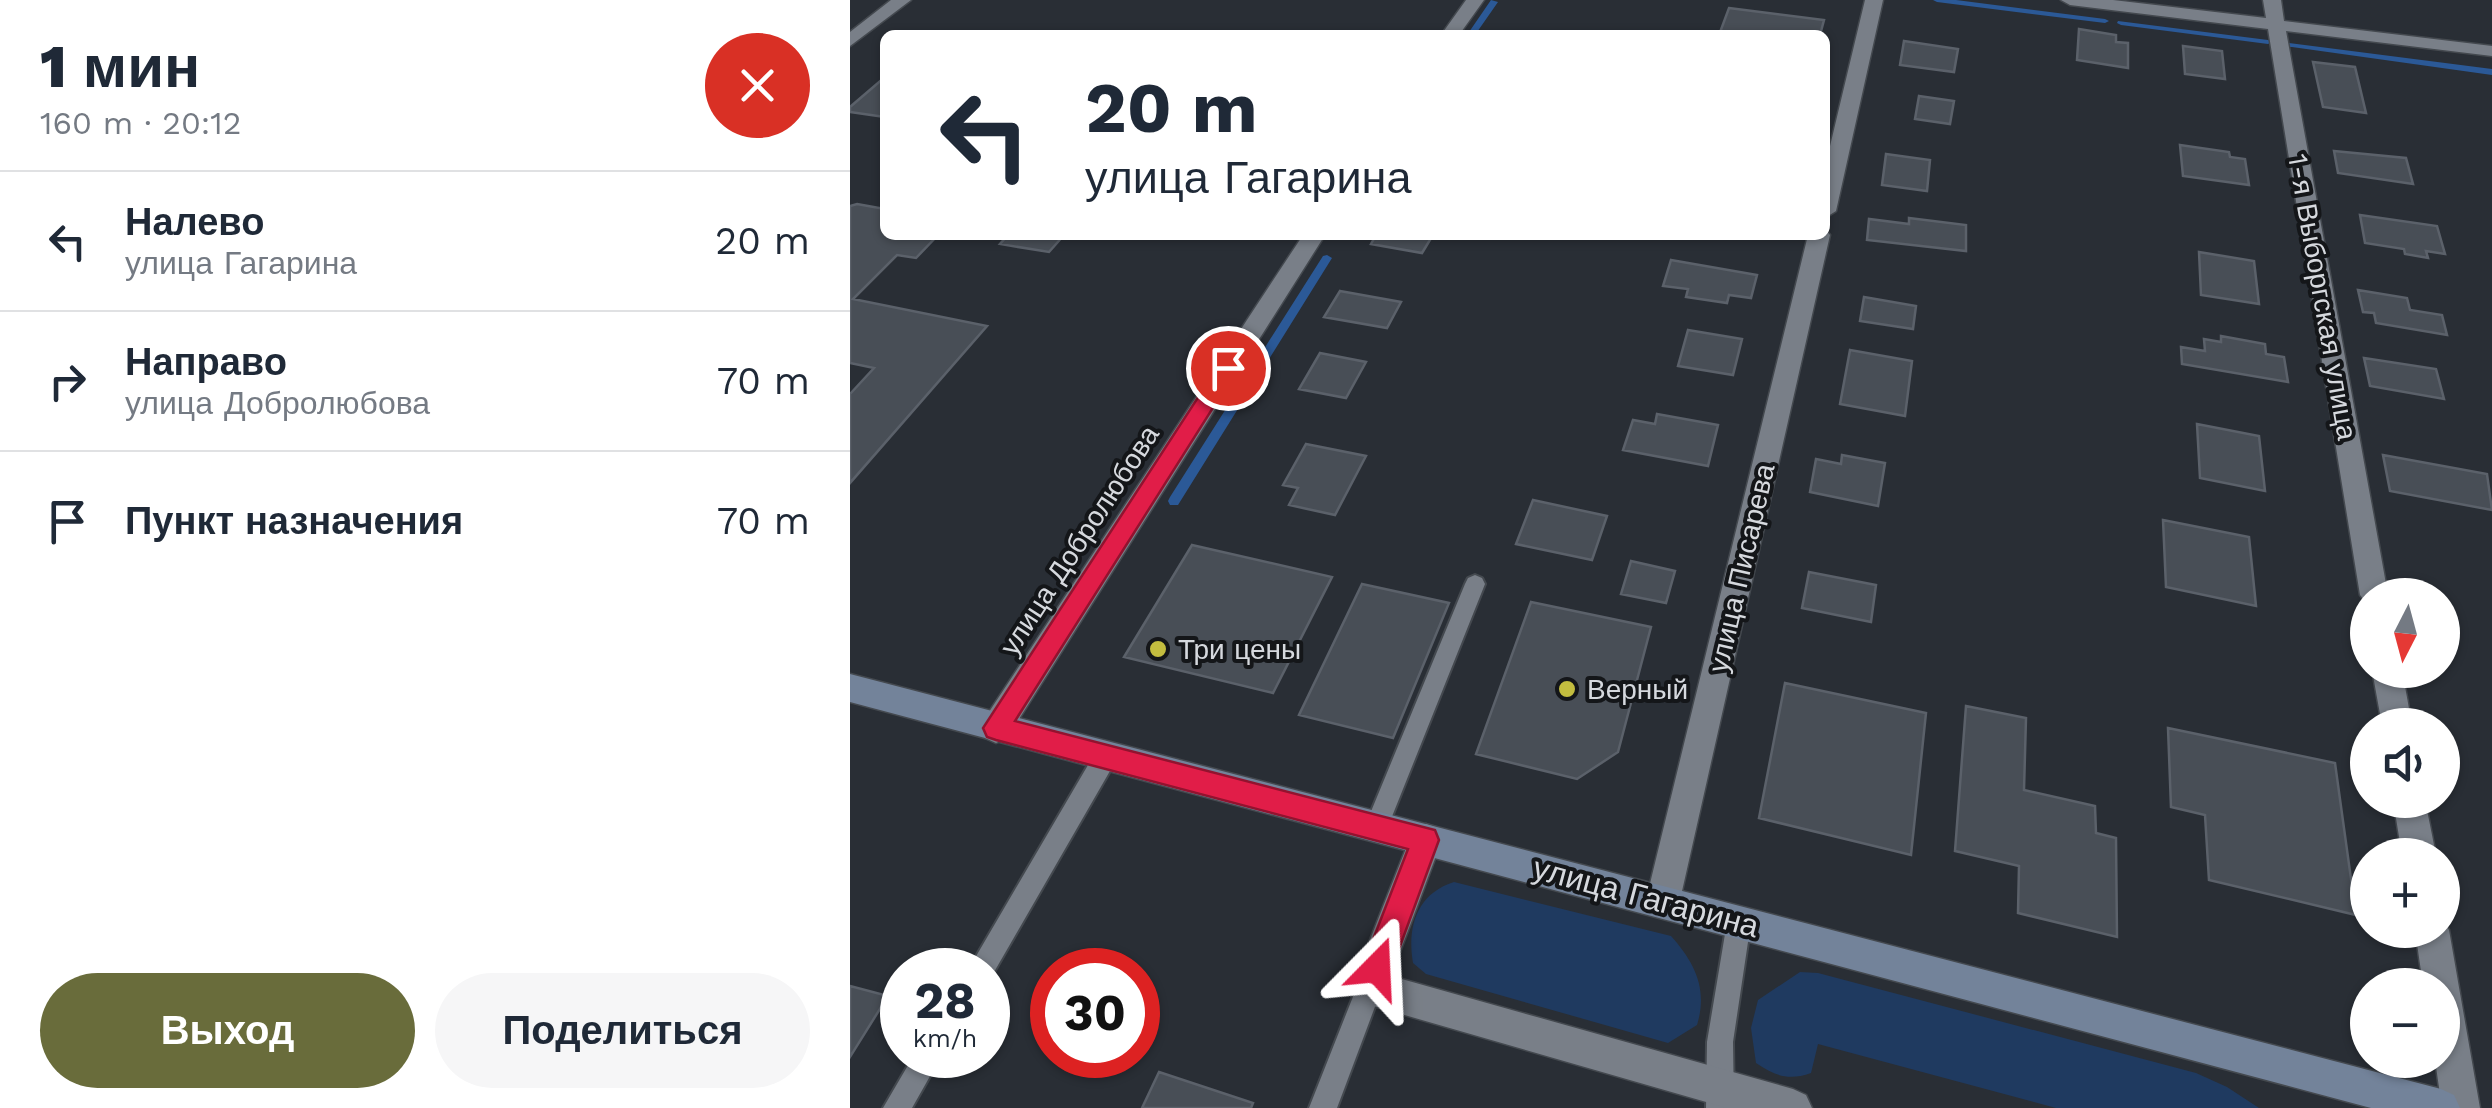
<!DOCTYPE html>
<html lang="ru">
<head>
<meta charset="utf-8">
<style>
  body { margin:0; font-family:"Work Sans",sans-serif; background:#f6f6f7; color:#1f2937; height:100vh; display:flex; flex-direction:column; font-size:38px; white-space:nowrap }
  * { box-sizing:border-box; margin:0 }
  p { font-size:32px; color:#747a83 }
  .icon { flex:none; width:55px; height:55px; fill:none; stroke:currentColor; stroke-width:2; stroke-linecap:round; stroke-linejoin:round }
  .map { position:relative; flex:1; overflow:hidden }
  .drawer { display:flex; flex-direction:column; background:#fff; width:850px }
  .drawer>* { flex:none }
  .guide { position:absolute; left:30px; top:30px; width:950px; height:210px; border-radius:15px; box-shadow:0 2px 8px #0004; background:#fff; color:#1f2937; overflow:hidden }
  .needle { width:65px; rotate:186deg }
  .controls { position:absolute; left:1500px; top:578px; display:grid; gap:20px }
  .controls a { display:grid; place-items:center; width:110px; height:110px; border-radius:50%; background:#fff; box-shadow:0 2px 8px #0004; font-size:50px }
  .speed { position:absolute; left:30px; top:948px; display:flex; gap:20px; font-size:50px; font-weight:700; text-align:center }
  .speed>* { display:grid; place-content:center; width:130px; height:130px; border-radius:50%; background:#fff; box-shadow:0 2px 8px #0004; line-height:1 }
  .speed small { font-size:25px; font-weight:400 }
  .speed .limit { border:15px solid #d22; background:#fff; color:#111 }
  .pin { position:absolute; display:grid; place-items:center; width:85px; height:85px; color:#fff; margin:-42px; border:5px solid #fff; border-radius:50%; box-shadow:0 2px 10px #0007 }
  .me { position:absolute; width:110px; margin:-55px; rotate:21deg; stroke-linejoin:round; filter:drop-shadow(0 0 8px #0008) }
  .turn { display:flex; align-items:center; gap:35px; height:210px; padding:0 40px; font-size:45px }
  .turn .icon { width:130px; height:130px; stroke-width:2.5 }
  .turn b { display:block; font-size:70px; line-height:85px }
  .round { display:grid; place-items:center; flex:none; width:105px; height:105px; border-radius:52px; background:#f6f6f7 }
  .overview { display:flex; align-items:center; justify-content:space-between; height:170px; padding:0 40px }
  h1 { font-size:60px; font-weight:800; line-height:75px }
  .action { display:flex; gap:20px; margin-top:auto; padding:20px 40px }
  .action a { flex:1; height:115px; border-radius:60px; background:#696c3b; color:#fff; font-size:40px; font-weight:800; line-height:115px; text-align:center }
  .action a+a { background:#f6f6f7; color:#1f2937 }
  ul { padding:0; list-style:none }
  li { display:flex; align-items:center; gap:30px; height:140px; padding:0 40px; border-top:2px solid #e0e1e3 }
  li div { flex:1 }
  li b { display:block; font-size:38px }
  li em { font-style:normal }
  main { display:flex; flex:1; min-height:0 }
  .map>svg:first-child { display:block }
  .green { fill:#1f3a60 }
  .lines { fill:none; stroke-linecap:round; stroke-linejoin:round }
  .stream { fill:#2b5997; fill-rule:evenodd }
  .building { fill:#484e56; stroke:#5b616a; stroke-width:2.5 }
  .service-casing { stroke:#44494f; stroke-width:4 }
  .minor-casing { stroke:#44494f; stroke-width:3 }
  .tertiary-casing { stroke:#44494f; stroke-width:3 }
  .secondary-casing { stroke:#44494f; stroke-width:3 }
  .service { fill:#797f88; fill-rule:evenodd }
  .minor { fill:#797f88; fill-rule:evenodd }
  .tertiary { fill:#797f88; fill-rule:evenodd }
  .secondary { fill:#73839a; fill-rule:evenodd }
  .route { fill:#e11d48; stroke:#92132f; stroke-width:2.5 }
  .poi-dot { fill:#c3bd3f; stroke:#141619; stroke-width:4 }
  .labels { text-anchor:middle; stroke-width:8; stroke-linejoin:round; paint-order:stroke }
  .street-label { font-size:28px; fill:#d6d9de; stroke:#141619 }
  .poi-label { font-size:28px; fill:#d6d9de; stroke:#141619; text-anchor:start }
  .near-street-label { font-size:32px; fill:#d6d9de; stroke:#141619 }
</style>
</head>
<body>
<main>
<section class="drawer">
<div class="overview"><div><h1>1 мин</h1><p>160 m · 20:12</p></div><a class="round" style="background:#d93025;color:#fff"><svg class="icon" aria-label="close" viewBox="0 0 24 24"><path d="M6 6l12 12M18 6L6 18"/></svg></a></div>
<ul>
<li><svg class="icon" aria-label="left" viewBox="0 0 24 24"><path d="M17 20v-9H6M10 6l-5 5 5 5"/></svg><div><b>Налево</b><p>улица Гагарина</p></div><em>20 m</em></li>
<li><svg class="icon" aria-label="right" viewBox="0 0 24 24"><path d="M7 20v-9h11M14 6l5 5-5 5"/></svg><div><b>Направо</b><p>улица Добролюбова</p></div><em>70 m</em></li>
<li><svg class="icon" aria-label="arrive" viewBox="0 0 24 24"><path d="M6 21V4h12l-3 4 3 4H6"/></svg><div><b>Пункт назначения</b></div><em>70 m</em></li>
</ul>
<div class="action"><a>Выход</a><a>Поделиться</a></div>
</section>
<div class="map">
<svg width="1642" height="1108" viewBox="0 0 1642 1108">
  <rect width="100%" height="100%" fill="#292e35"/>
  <path class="green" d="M604,882l217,54c24,27 37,53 26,89l-29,18 -242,-69 -13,-11c-6,-35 3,-69 41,-81z
    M950,972l18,1 378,100 31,14 32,21h-203l-238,-64 -7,29c-22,8 -36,3 -55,-10l-5,-35 7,-28z"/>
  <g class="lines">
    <path class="stream" d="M641,0l7,2 -23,33h-8z
      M1083,0h23l149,19 4,2 -4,2 -168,-21z
      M1268,21l150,19 4,2 -4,2 -147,-19 -4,-2z
      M1439,43l203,26v6l-200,-28h-3z
      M477,255l5,3 -154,247h-8l-2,-4 2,-4 153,-241z"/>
  </g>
  <path class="building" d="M879,8l95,12 -4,15h-101z
    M1229,29l37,6v7l12,1v25l-51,-8z
    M1054,41l54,8 -4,23 -54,-7z
    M1333,46l39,5 3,28 -40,-5z
    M1463,62l42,5 11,46 -43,-6z
    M35,77v40l-35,-5v-5z
    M1069,96l35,5 -4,23 -35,-5z
    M1330,145l49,7 1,5 15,2 4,26 -66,-9z
    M1484,151l72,7 7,26 -75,-11z
    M1036,154l44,6 -3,31 -45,-6z
    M7,204l28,5v26h53l-22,23 -19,-3 -44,44 134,27 -137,157v-89l24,-26 -24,-5v-157z
    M1510,215l77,11 8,28 -19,-3 2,7 -23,-4 -1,-5 -39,-6z
    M1059,218l57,7v26l-99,-11 2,-21 40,5z
    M158,235h56l-15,17 -49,-8z
    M526,235h57l-11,18 -51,-9z
    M1349,252l55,9 5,43 -58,-9z
    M821,260l86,15 -6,23 -22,-3 -2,8 -41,-6 2,-8 -25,-3z
    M1508,290l49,8 3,12 32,5 5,20 -71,-12 -2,-10 -11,-1z
    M490,291l61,11 -14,26 -63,-11z
    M1014,297l52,9 -3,23 -53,-8z
    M838,330l54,9 -9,36 -55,-9z
    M1371,336l44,8 1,10 18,3 4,25 -106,-18 -1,-17 24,4 -1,-12 17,3z
    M1000,350l62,11 -7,55 -65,-12z
    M470,353l46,9 -20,36 -47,-9z
    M1514,358l72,11 8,30 -74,-13z
    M807,414l61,11 -10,41 -85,-16 10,-30 22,4z
    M1347,424l62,12 6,55 -65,-13z
    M456,444l60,12 -31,59 -46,-10 9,-17 -15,-3z
    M992,455l43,8 -7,43 -68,-14 6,-33 25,5z
    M1533,455l104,19 5,36 -102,-19z
    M683,500l74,16 -15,44 -76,-16z
    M1313,520l86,17 7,69 -90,-19z
    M342,545l140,32 -59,116 -149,-36z
    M781,561l44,10 -9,32 -45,-9z
    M959,572l67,13 -5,37 -69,-14z
    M512,584l87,19 -56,135 -94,-23z
    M681,602l120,25 -33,125 -41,27 -101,-25z
    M935,683l141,30 -15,142 -152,-37z
    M1116,706l60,12 -2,72 71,16 1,27 20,5 1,99 -99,-24 1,-47 -64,-15z
    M1318,728l167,35 21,152 -147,-35 -4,-65 -34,-8z
    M0,986l38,10 -38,61z
    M309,1072l94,31 -2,5h-109z"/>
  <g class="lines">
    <g class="service-casing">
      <path id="service" d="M625,575l7,3 3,6 -100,250 -8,4 -8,-4 -4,-8 100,-242 3,-6z
        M256,745l8,3 3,8 -3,8 -124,215 -2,1v-10h-20l130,-222z
        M889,910l9,3 3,9 -18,120 1,66h-28l1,-66 20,-120 3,-9z
        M519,975l9,4 4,9 -45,120h-28l51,-129z
        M64,1055h28l-30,53h-29z"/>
    </g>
    <g class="minor-casing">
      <path id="minor" d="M616,0h18l-25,35h-18z
        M1015,0h18l-47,211 -11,7v-51z
        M1211,0h52l153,18 -3,-18h18l3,21 208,25v10l-206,-25 102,564h-20v10l-8,-10 -92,-566 -198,-24z
        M975,229l5,6 -150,665 -5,12 -12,5 -12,-5 -5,-12 162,-665h17z
        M453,235h22l-318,503 -11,5 -11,-5 -4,-10 4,-10z
        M1522,670h30l10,55h-30z
        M1543,800h32l11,55h-34z
        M576,824l12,4 4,12 -51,136 402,113 13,6 6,13h-85l-371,-107 -5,-13 63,-160z
        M1592,917l7,13 31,178h-38l-7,-48h7v-75h-19l-8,-55h27z"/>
    </g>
    <g class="tertiary-casing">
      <path id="tertiary" d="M41,0h20l-61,46v-14z"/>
    </g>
    <g class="secondary-casing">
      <path id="secondary" d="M0,674l1591,415 13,6 6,13h-89l-1521,-406z"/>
    </g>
    <use href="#service" class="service"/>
    <use href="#minor" class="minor"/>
    <use href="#tertiary" class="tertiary"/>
    <use href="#secondary" class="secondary"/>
  </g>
  <path class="route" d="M378,360l7,2v11l-220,348 420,109 4,10 -47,128 -5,11 -10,4 -10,-4 -5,-11 46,-119 -412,-109 -9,-3 -4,-9 238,-366z"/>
  <g class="poi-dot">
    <circle cx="308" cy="649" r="10"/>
    <circle cx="717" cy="689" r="10"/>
  </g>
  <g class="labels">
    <g class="street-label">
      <text transform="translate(1473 297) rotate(80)" y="10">1-я Выборгская улица</text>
      <text transform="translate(229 540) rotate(-57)" y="10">улица Добролюбова</text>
      <text transform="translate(891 568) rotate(-77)" y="10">улица Писарева</text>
    </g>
    <g class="poi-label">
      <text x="328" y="659">Три цены</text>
      <text x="737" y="699">Верный</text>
    </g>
    <g class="near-street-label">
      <text transform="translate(796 897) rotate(15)" y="11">улица Гагарина</text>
    </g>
  </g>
</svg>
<div class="controls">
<a><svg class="needle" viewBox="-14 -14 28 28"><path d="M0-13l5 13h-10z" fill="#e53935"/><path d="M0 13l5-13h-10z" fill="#747a83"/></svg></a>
<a><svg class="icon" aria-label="sound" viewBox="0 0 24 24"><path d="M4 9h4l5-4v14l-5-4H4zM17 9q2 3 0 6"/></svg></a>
<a>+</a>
<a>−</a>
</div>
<div class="speed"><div>28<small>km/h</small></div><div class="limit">30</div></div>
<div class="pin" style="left:378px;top:368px;background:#d93025"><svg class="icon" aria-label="arrive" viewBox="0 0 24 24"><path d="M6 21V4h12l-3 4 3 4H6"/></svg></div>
<svg class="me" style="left:527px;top:968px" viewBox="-20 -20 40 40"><path d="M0-17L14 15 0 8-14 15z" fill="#e11d48" stroke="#fff" stroke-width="4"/></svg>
<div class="guide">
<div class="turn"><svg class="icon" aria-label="left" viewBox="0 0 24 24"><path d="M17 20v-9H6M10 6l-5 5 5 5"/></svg><div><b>20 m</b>улица Гагарина</div></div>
</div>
</div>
</main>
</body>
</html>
